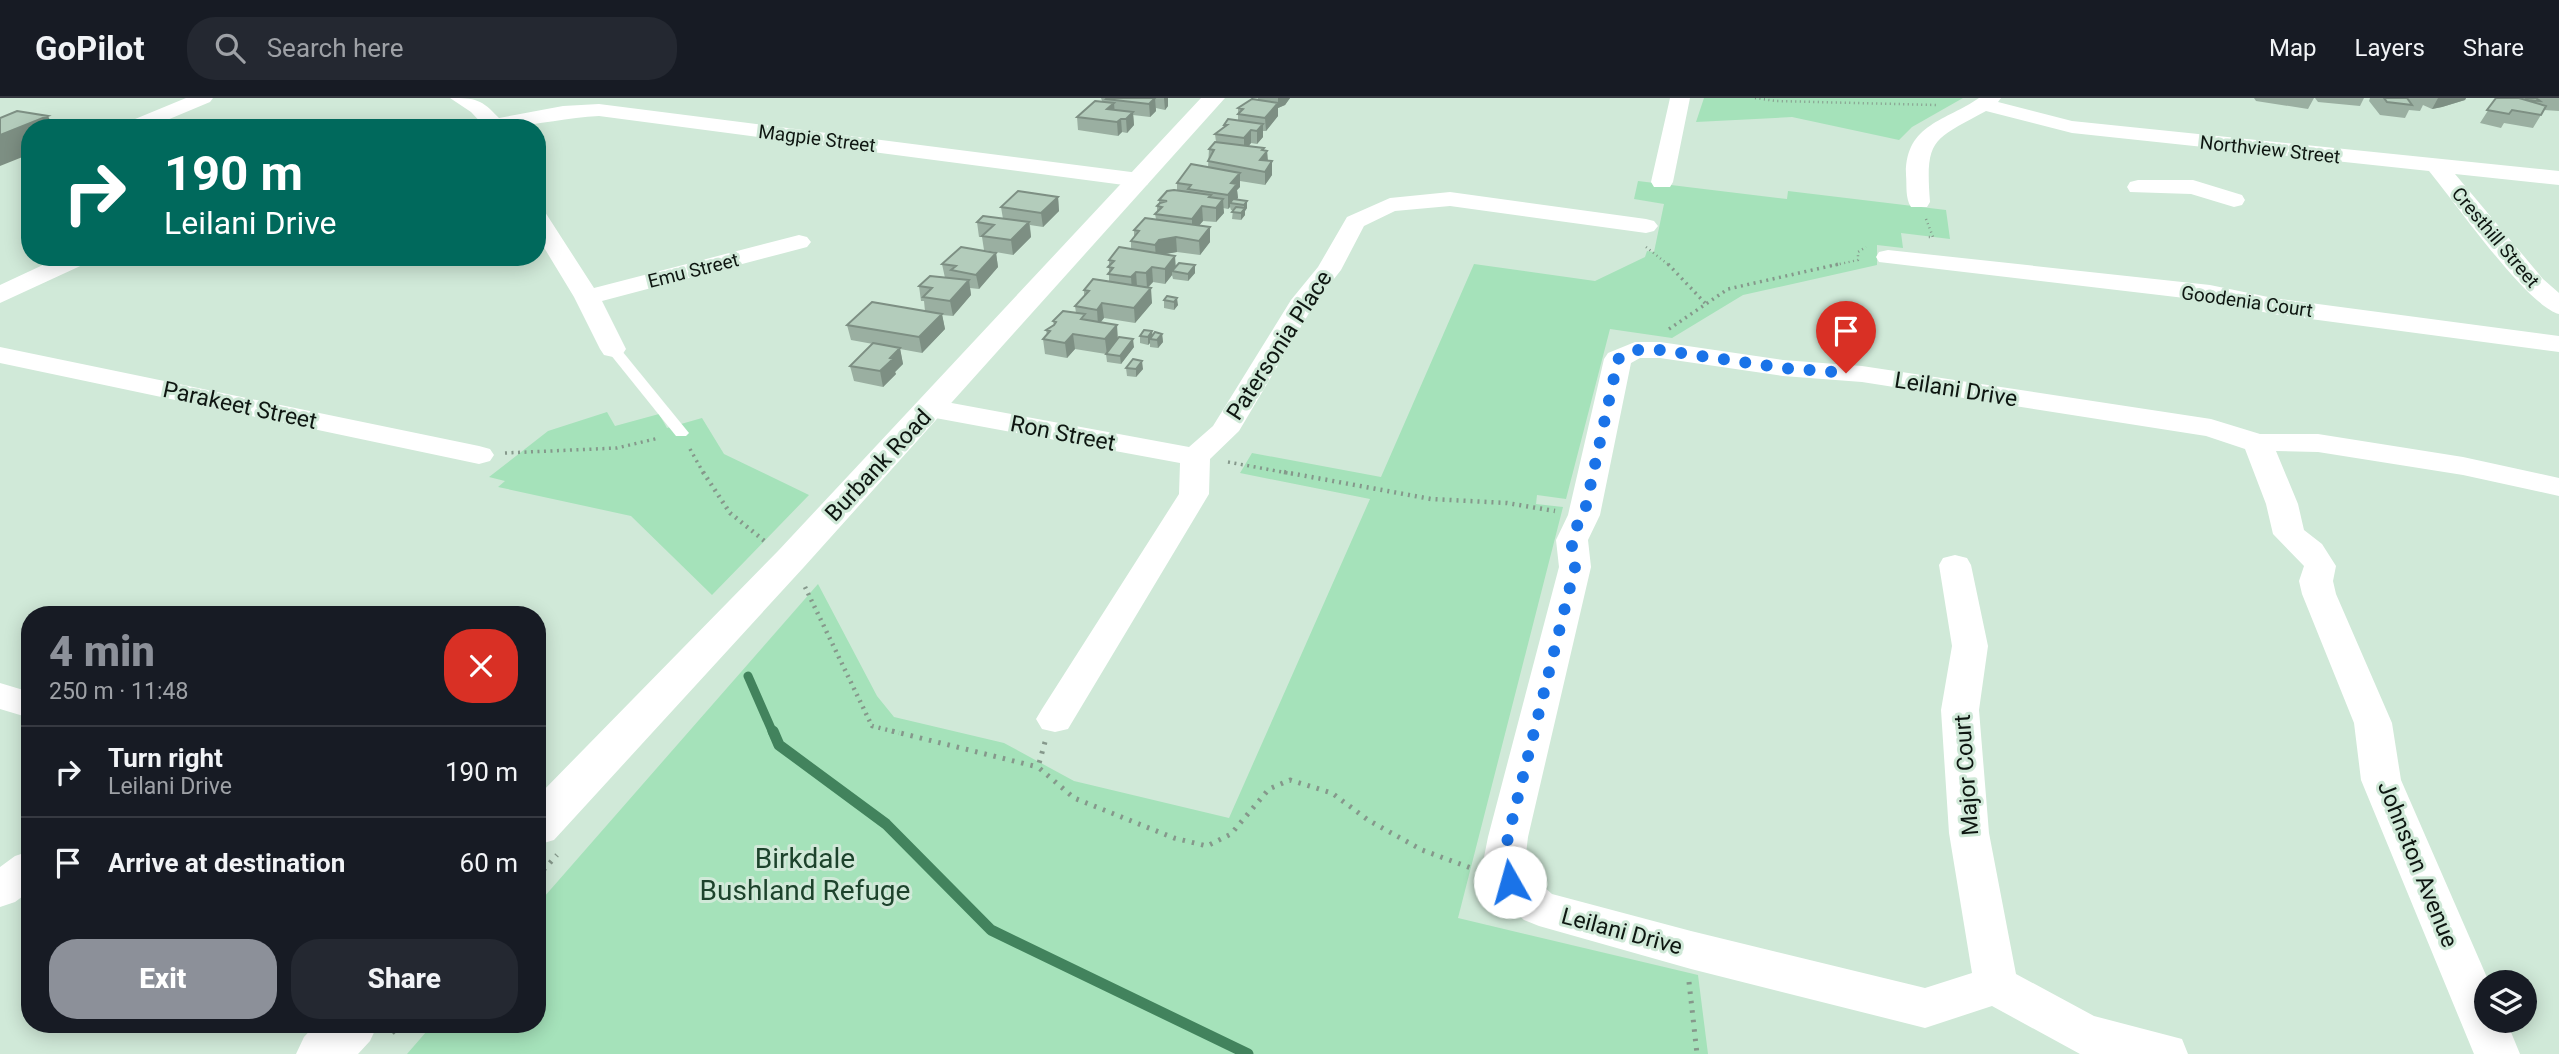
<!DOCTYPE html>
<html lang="en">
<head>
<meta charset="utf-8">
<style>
  body { margin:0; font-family:Roboto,sans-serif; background:#242831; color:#f1f3f6; height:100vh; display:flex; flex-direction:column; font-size:26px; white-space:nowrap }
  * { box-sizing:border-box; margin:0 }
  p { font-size:23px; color:#9ea1a6 }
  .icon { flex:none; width:38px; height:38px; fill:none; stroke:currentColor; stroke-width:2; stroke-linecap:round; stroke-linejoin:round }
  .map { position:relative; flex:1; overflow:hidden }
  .panel { position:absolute; left:21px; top:508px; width:525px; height:427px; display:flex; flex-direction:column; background:#171b24; border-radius:28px; box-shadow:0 4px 18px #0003 }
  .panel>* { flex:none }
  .guide { position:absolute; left:21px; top:21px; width:525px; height:147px; border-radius:28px; box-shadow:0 4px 18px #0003; background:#00695c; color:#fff; overflow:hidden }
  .buttons { position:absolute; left:2474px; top:872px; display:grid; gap:14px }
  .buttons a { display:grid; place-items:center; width:63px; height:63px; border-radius:50%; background:#171b24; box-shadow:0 4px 18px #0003; font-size:35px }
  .pin { position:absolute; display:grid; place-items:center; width:60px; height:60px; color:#fff; margin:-72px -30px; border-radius:50% 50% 50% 0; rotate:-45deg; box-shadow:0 0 7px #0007 }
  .pin .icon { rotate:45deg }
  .me { position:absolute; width:77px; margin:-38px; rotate:353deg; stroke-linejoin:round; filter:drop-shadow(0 0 5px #0008) }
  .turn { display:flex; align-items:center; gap:24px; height:147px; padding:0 28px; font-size:32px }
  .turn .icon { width:91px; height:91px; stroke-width:2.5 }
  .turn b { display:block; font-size:49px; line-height:60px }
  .round { display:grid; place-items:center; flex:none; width:74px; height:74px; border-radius:28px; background:#242831 }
  .summary { display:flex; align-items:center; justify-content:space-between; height:119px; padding:0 28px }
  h1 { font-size:42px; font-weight:800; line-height:52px; color:#8c9099 }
  .primary-button { display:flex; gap:14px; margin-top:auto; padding:14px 28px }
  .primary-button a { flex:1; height:80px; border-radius:28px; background:#8c9099; color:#fff; font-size:28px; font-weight:800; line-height:80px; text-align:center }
  .primary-button a+a { background:#242831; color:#f1f3f6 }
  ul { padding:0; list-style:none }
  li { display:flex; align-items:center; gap:21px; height:91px; padding:0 28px; border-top:2px solid #363941 }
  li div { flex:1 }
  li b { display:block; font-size:26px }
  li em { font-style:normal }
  header { display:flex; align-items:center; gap:42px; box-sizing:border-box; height:98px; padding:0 35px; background:#171b24; border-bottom:2px solid #363941 }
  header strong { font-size:33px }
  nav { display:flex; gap:38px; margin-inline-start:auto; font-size:24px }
  .search { width:490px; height:63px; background:#242831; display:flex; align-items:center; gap:18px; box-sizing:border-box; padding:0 24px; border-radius:28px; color:#9ea1a6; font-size:26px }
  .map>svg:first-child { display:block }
  .green { fill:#a5e2ba }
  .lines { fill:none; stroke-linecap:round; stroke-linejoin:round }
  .stream-far1 { stroke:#42835d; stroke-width:9 }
  .stream { stroke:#42835d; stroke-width:11 }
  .path-far3 { stroke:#85988b; stroke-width:2.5; stroke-dasharray:1 3.5; stroke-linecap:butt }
  .path-far2 { stroke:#85988b; stroke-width:3.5; stroke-dasharray:2 4.5; stroke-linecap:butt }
  .path-far1 { stroke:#85988b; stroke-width:4.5; stroke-dasharray:2 5; stroke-linecap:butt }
  .path { stroke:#85988b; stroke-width:5; stroke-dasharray:2.5 7; stroke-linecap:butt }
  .service { fill:#fff; fill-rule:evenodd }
  .minor { fill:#fff; fill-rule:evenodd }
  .tertiary { fill:#fff; fill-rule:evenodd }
  .wall { fill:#9aafa1 }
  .shaded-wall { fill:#7d8f83 }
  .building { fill:#b3ccbb; stroke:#7d8f83; stroke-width:2 }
  .route { stroke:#1a73e8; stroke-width:12; stroke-dasharray:0 21.6 }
  .labels { text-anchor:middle; stroke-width:6; stroke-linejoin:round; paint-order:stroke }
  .far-street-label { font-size:19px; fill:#0e1611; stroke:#d0e9d8 }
  .street-label { font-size:23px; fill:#0e1611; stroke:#d0e9d8 }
  .near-park-label { font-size:28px; fill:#1d432c; stroke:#d0e9d8 }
</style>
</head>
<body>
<header>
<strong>GoPilot</strong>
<div class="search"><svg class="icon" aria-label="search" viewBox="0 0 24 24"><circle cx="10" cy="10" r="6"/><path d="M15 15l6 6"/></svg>Search here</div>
<nav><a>Map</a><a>Layers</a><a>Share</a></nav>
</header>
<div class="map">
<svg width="2559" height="956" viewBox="0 0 2559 956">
  <rect width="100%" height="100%" fill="#d0e9d8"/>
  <path class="green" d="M1704,0h259l-51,29 -13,13 -107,-23 -96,5z
    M1638,83l149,18 1,-8 158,19 4,29 -49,-6 2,15 -26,-3v20l-134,30 -71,43 -62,-9 -44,170 -29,-4 -1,9 27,3 -105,411 240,57 10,79h-1301l26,-30h104v-119l281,-321 59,112 17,21 110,26 70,38 155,37 141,-319 -130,-26 12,-20 129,24 93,-213 121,17 50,-24 2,-6 7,1 10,-48 -30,-5z
    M607,314l8,14 44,-12 8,14 35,-10 22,36 85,41 -97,100 -81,-79 -133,-29 7,-6 -16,-4 59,-46z"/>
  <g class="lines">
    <path class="stream-far1" d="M748,578l25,57"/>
    <path class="stream" d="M773,633l6,14 107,79 105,106 257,124"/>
    <path class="path-far3" d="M1755,0l21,3 160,4
      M1926,121l7,18h-7
      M1646,149l24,19
      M1831,168l27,-6v-8l8,-5"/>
    <path class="path-far2" d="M1668,166l37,39
      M1669,231l59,-40 111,-25
      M690,351l14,25
      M505,355l112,-5 42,-10
      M1228,364l65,12"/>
    <path class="path-far1" d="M703,374l27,41 37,30
      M1284,374l147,27 76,4 48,8
      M805,489l67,139 27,7"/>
    <path class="path" d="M892,633l146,36
      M1045,644l-7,25 36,31 100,40 33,8 24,-12 38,-45 21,-9 42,13 36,27 54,30 49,18
      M537,779l20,-22
      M1689,884l8,72
      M392,935l9,-9"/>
    <path class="service" d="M613,247l5,1 71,87 -3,3h-10l-70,-87z"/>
    <path class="minor" d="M186,0h27l-3,4 -62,26h-28l3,-4z
      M450,0c26,0 31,1 49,20l64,-12 36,-2 540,69 8,2 3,5 -3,5 -8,2 -540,-71c-38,2 -75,12 -113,12l-15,-16z
      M1670,0h20l-17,84 -3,5h-16l-3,-5z
      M1979,0h22l-3,4 74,19 487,50v14l-104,-11 88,105 16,14v21c-32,-8 -105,-113 -130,-143l-357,-38 -86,-22c-53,29 -61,27 -56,91l-3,5h-16c-6,-9 -4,-22 -5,-32 -1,-51 40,-54 73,-77z
      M2138,82h55l49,15 3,5 -3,5 -8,2 -43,-13 -61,-2 -3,-5 3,-5z
      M1450,94l196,27 8,2 4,5 -4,5 -8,2 -196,-27 -55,5 -31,15 -23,44 -26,33 -76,128 -29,28 -1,35 -141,235 -13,3 -13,-3 -6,-10 6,-10 137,-215 1,-31 -250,-46 -10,-3 -4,-6 4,-6 10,-3 259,48 24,-21 78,-126 27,-33 29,-50 43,-19z
      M537,112l8,2 49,76 205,-53 8,2 4,5 -4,5 -205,54 24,48 -4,6 -9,2 -9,-2 -4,-6 -26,-52 -37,-61z
      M1888,152l322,35 63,13 286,38v16l-286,-38 -63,-13 -331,-39 -3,-5 3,-5z
      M60,159h32l-3,5 -89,41v-18z
      M1635,244h25l123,18 79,6 349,53 49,15h58l145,23 96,21v18l-96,-21 -145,-23 -42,-1 22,53 6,26 18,14 14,22 -3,15 3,13 56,129 9,57 88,202 -2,38h19l14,34h-46l-113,-274 -7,-57 -52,-129 -3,-13 5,-15 -31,-32 -7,-30 -21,-55 -39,-13 -344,-54 -79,-6 -123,-18h-20l-9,5 -31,152 -12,25 3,27 -63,270 -3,25 3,11 24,21 139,37 234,57 47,-15 -23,-140 -8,-123 11,-64 -13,-81 4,-7 12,-3 12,3 4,7 17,81 -9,64 10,123 27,141 78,42 88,23 6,15h-108l-88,-48 -67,22 -234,-59 -152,-43 -15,-6 -29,-26 -12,-32 5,-25 71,-270 -3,-27 12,-25 36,-156 4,-6z
      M0,249l479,99 11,3 4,6 -4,6 -11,3 -479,-101z
      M0,585l30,9v26l-30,-9z
      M30,753v40l-15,11 -15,5v-40l15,-11z"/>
    <path class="tertiary" d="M1201,0h24l-421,469 -250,273 -17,5v-48l241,-246z
      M316,926h62l-8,17 -12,13h-62l8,-17z"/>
  </g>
  <path class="wall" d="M1101,0h67v8l-3,4 -9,-2v3l-6,6 -17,-2 1,10 -7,8 -5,-1 -4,4 -40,-6 -1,-13 25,-16z
    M1258,0h32l-5,7 -7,3v8l-12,15h-3v6l-6,7 -6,-1 -2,3 15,2v2l3,1 1,10 4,14 -7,10 -25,-4v6l-3,3 1,8 -2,2 11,1v7l-2,3v4l-4,5 -9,-1 1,-9h-2l-1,-3 -2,2 -5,-1 1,5 -8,9 -13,-1 -4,4 11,17 -10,13 -23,-3 -13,2 12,12 19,7 -7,8 -15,-2 -1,-4 -7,9 -12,-2 -5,6 4,15 -17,20 -31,-5 -3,4 17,17 16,8 -13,17 -14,-2 -1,-8 -31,-5 -8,9 -22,-4 -2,-15 4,-4 -1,-5 8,-5 -1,-4 23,-8 -1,-7 9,-10v-6l25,-9v-21l22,-11v-8l3,-4v-7l22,-11 -1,-5 2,-2v-6l2,-2v-4l18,-10v-7l31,-16 1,-18 7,-7 -1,-8 9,-6v-3l14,-4v-13l20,-8z
    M2254,0h60l-6,11 -52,-8z
    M2315,0h49l-4,8 -42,-4z
    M2370,0h96l-1,2 -23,7 -10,2 -9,-4 -3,6 -11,-1 -4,8 -25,-3 -11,-14z
    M2496,0h63v13l-15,-1 -11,18 -29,-5 -3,5 -21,-5z
    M1058,99l1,14 -16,16 -13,-2 1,12 -18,18 -29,-5 -2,-13h-3l-2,-15 26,-3 -2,-12z
    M996,155l2,14 -19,22 -9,-1 1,7 -18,21 -11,-1 3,14 -23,24 -22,-4 3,15 -8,8 1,2 -13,13 -29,-6 -4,-15 23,-22 -22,-4 -4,-15 78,-14 -1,-10h-3l-2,-15 26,-8 -3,-14z
    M1167,198l11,9 -4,5 -10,-2v-8z
    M1152,233v4l10,-1 1,8 -5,6 -8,-1v-4l-2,2 -8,-2v-7z
    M1126,270l17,1 -7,8 -9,-1z"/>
  <path class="shaded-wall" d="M1155,0l1,13 -6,6 -1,-13z
    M1164,0h4v8l-3,4z
    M1278,0h12l-5,7 -7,3v8l-12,15 -1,-13 13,-15z
    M2438,0h28l-1,2 -23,7 -10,2z
    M1114,5l1,13 -8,-7z
    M1133,14l1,13 -7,8 -1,-14z
    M48,18l6,12h-24v26l-30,12v-31z
    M1121,21l1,13 -4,4 -1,-14z
    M1263,26v13l-6,7v-13z
    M1251,32v13l-7,8v-13z
    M1264,50v7l3,-4 1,13 -8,7 2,-21z
    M1272,63v14l-7,10v-13z
    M1240,75v14l-3,3 1,8 -5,5h-3v4l-2,2v-14l3,-12z
    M1058,99l1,14 -16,16 -2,-14z
    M1223,101l1,14 -8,9v-14z
    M1247,103v7l-2,3v4l-4,5v-7l3,-4v-4z
    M1202,108l1,15 -11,13v-15z
    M1029,124l2,15 -18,18 -2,-15z
    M1210,129v15l-10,13 -1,-14z
    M1176,139l1,15 -17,3 -4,4 -1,-14 4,-5z
    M996,155l2,14 -19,22 -3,-14z
    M1175,158l1,14 -4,1v4l-7,9v-15z
    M1195,167v8l-7,8v-7z
    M1152,169l1,15 -6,6 -1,-15z
    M1136,174l1,14 -5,6 -1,-15z
    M969,182l2,15 -18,21 -3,-15z
    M1151,190l1,15 -17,20 -1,-15z
    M1177,200l1,7 -4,5v-8z
    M1102,205l2,15 -6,7 -1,-15z
    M942,216l3,15 -23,24 -3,-16z
    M1117,227l1,15 -11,15 -2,-16z
    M1152,233l1,8h-3v4l-2,2v-8z
    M1073,236l2,15 -8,9 -2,-15z
    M1162,236l1,8 -5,6 -1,-8z
    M1133,241l1,8 -13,17 -1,-8z
    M900,250l3,16 -8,8 1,2 -13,13 -3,-16z
    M1142,263l1,8 -7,8v-8z"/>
  <path class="building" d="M1107,0h48l-6,6 -43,-5z
    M2384,0h23l5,7 -25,-3z
    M2496,0h23l27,8 -5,9 -29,-5 -3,4 -22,-4z
    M2526,0h10l4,3 -12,-1z
    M1252,1l26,4 -13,15 -27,-4 5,-5 -5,-1z
    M1095,3l19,2 -7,6 26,3 -7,7h-5l-4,3 -40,-5z
    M17,13l31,5 -48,19v-17z
    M1228,21l35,5 -6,7 -6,-1 -7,8 -29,-4 12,-9h-3z
    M1215,44l49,6 -2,2 5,1 -7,9 12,1 -7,11 -57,-11 6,-11 -5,-1z
    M1191,66l49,9 -9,10 6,1 -9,11 -40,-6 3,-4 -14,-2z
    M1174,92l37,5 -2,2 14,2 -7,9 -14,-2 -10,13 -37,-5 7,-7 -5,-1 3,-3 7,-2 -8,-1 8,-9z
    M1018,93l40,6 -17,16 -40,-6z
    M1233,101l14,2 -3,4 -14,-2z
    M1236,109l9,1 -4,5 -9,-1z
    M983,118l46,6 -18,18 -29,-4 12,-11 -17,-3z
    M1145,120l65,9 -11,14 -23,-4 -17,3 -4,5 -24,-4 8,-10 -5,-1z
    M961,149l35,6 -20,22 -25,-5 5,-4 -14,-2z
    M1119,149l56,9 -10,13 -13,-2 -6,6 -10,-1 -5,5 -23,-3 5,-6 -5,-1 6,-6 -5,-1z
    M1179,165l16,2 -7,9 -16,-3z
    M930,178l39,4 -19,21 -27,-4 9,-9 -13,-2z
    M1093,181l58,9 -17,20 -32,-5 -5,7 -22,-4 14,-15 -5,-1z
    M1167,198l10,2 -3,4 -10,-2z
    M872,204l70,12 -23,23 -72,-12z
    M1063,213l22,3 -4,5 36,6 -12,14 -32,-5 -8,9 -22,-4 7,-8 -4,-1 8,-5 2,-3 -3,-1z
    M1144,232l8,1 -4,6 -8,-1z
    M1155,234l7,2 -5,6 -7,-1z
    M1119,239l14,2 -13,17 -14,-2z
    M873,245l27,5 -10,10 3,1 -13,12 -30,-5z
    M1133,261l9,2 -6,8 -10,-1z"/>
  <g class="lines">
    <path class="route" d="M1510,784l-6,-20 4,-25 67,-270c-5,-23 -5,-33 9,-52l34,-156 17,-9h25l123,18 63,5"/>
  </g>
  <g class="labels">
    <g class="far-street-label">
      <text transform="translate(817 40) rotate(7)" y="7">Magpie Street</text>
      <text transform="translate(2270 51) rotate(6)" y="7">Northview Street</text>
      <text transform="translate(2496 139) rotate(50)" y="7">Cresthill Street</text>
      <text transform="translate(693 172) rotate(-14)" y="7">Emu Street</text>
      <text transform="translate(2247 203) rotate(8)" y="7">Goodenia Court</text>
    </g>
    <g class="street-label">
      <text transform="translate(1279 247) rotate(-57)" y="8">Patersonia Place</text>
      <text transform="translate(1956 291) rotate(9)" y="8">Leilani Drive</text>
      <text transform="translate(240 307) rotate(12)" y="8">Parakeet Street</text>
      <text transform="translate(1063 335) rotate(11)" y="8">Ron Street</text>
      <text transform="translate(878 367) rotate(-47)" y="8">Burbank Road</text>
      <text transform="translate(1966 677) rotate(-94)" y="8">Major Court</text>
      <text transform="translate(2418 766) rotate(68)" y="8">Johnston Avenue</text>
      <text transform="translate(1622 833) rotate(15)" y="8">Leilani Drive</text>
    </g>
    <g class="near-park-label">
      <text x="805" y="770">Birkdale<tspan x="805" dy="32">Bushland Refuge</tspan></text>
    </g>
  </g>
</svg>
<div class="buttons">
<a><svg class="icon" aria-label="layers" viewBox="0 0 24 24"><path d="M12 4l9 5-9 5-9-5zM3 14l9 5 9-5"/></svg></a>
</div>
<div class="pin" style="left:1846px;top:275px;background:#d93025"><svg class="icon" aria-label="arrive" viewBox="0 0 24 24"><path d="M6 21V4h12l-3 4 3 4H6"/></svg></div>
<svg class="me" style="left:1510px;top:784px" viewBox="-20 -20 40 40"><circle r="19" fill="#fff"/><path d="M0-13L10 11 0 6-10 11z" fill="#1a73e8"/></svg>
<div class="guide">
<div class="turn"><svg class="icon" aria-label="right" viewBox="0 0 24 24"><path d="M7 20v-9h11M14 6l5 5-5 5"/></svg><div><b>190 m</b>Leilani Drive</div></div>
</div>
<section class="panel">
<div class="summary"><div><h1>4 min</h1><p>250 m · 11:48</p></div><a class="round" style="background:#d93025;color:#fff"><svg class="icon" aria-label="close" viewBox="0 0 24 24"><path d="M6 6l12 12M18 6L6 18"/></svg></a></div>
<ul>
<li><svg class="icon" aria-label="right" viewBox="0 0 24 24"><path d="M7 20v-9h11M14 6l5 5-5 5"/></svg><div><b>Turn right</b><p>Leilani Drive</p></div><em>190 m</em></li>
<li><svg class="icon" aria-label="arrive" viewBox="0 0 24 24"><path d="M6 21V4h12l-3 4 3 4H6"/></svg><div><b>Arrive at destination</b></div><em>60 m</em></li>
</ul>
<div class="primary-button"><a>Exit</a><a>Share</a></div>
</section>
</div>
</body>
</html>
